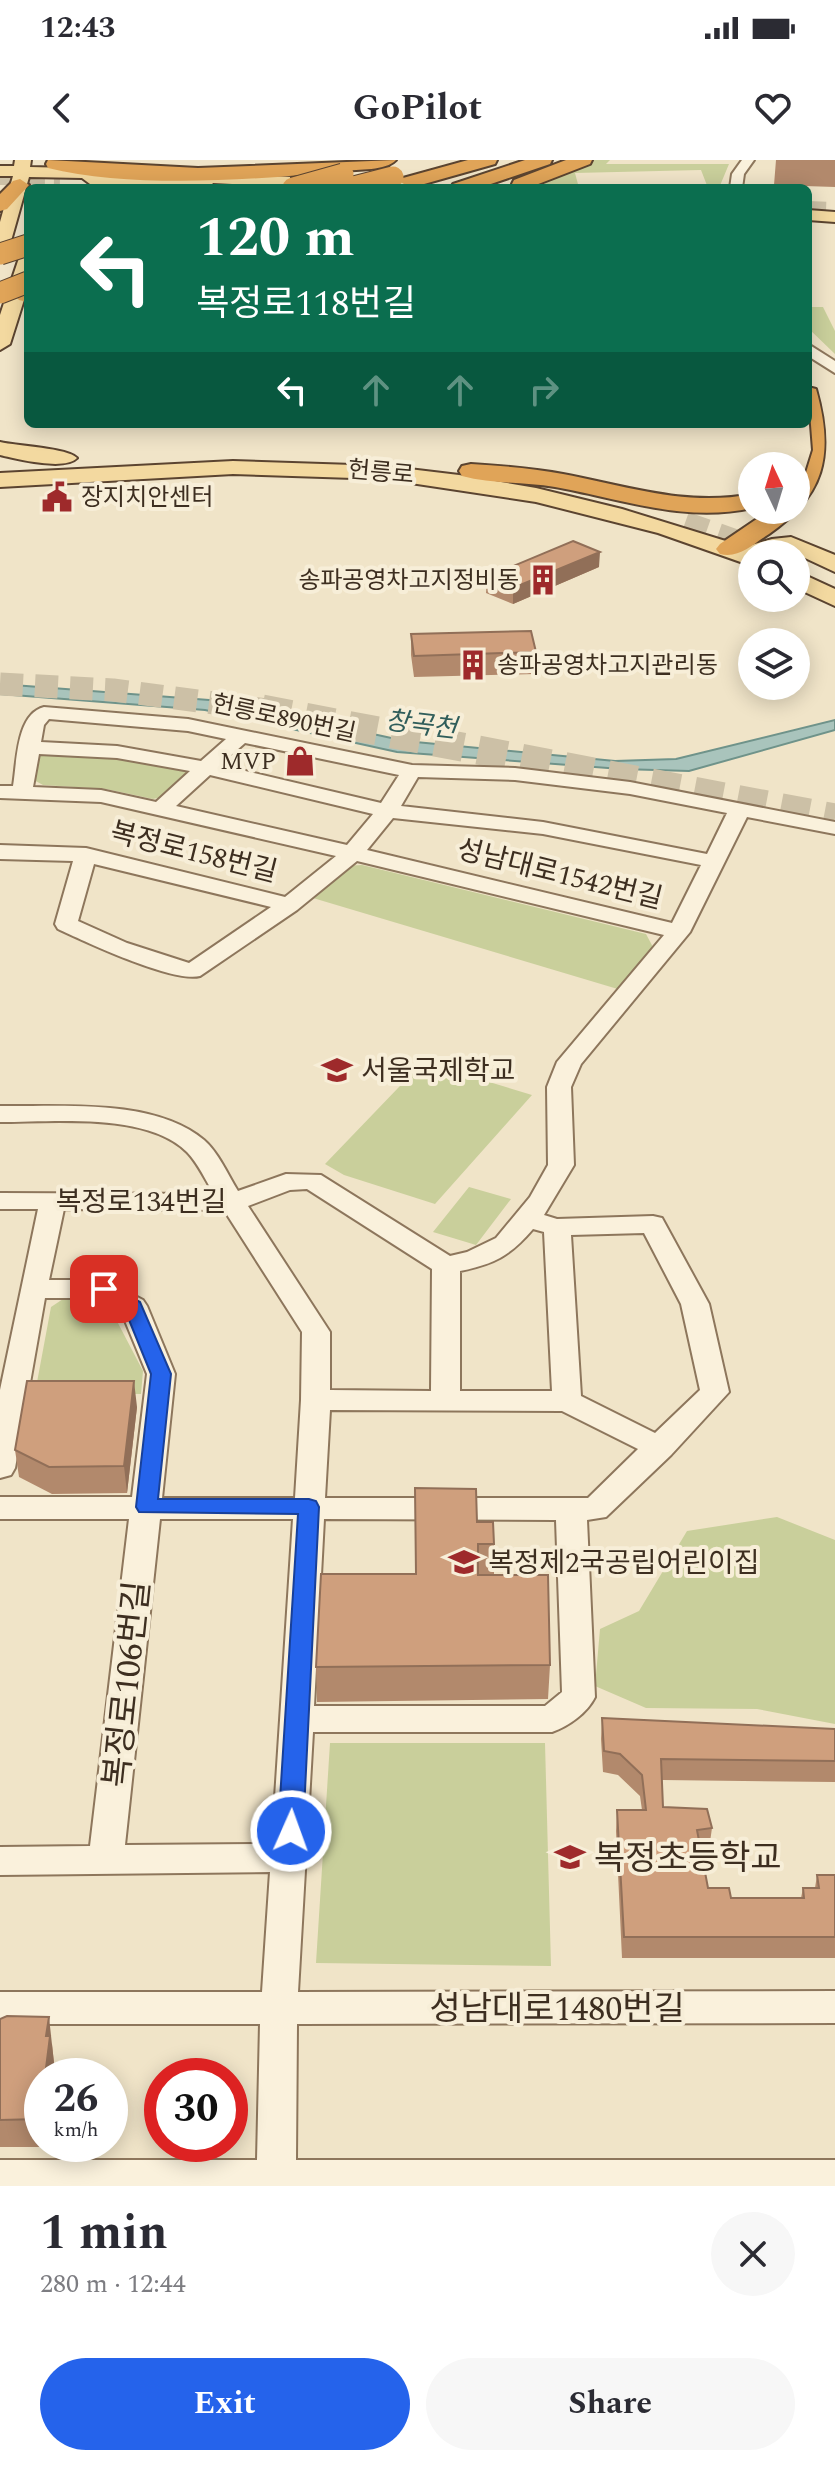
<!DOCTYPE html>
<html lang="en">
<head>
<meta charset="utf-8">
<style>
  body { margin:0; font-family:Spectral,"Noto Sans KR",serif; background:#f7f7f7; color:#2b2b33; height:100vh; display:flex; flex-direction:column; font-size:30px; white-space:nowrap }
  * { box-sizing:border-box; margin:0 }
  p { font-size:26px; color:#7c7c81 }
  .icon { flex:none; width:44px; height:44px; fill:none; stroke:currentColor; stroke-width:2; stroke-linecap:round; stroke-linejoin:round }
  .map { position:relative; height:2026px; overflow:hidden }
  .drawer { display:flex; flex-direction:column; background:#fff; flex:1 }
  .drawer>* { flex:none }
  .top-card { position:absolute; left:24px; top:24px; width:788px; height:244px; border-radius:12px; box-shadow:0 4px 20px #0003; background:#0b6e4f; color:#fff; overflow:hidden }
  .needle { width:52px; rotate:356deg }
  .tools { position:absolute; left:738px; top:292px; display:grid; gap:16px }
  .tools a { display:grid; place-items:center; width:72px; height:72px; border-radius:50%; background:#fff; box-shadow:0 4px 20px #0003; font-size:40px }
  .speed { position:absolute; left:24px; top:1898px; display:flex; gap:16px; font-size:40px; font-weight:700; text-align:center }
  .speed>* { display:grid; place-content:center; width:104px; height:104px; border-radius:50%; background:#fff; box-shadow:0 4px 20px #0003; line-height:1 }
  .speed small { font-size:20px; font-weight:400 }
  .speed .limit { border:12px solid #d22; background:#fff; color:#111 }
  .pin { position:absolute; display:grid; place-items:center; width:68px; height:68px; color:#fff; margin:-34px; border-radius:16px; box-shadow:0 4px 12px #0006 }
  .me { position:absolute; width:88px; margin:-44px; rotate:2deg; stroke-linejoin:round; filter:drop-shadow(0 0 6px #0008) }
  .turn { display:flex; align-items:center; gap:28px; height:168px; padding:0 40px; font-size:36px }
  .turn .icon { width:104px; height:104px; stroke-width:2.5 }
  .turn b { display:block; font-size:56px; line-height:68px }
  .lanes { display:flex; align-items:center; height:76px; padding:0 40px; background:#0003; justify-content:center; gap:40px; direction:ltr }
  .lanes .off { opacity:.35 }
  .round { display:grid; place-items:center; flex:none; width:84px; height:84px; border-radius:42px; background:#f7f7f7 }
  .head { display:flex; align-items:center; justify-content:space-between; height:136px; padding:0 40px }
  h1 { font-size:48px; font-weight:700; line-height:60px }
  .button { display:flex; gap:16px; margin-top:auto; padding:16px 40px }
  .button a { flex:1; height:92px; border-radius:48px; background:#2563eb; color:#fff; font-size:32px; font-weight:700; line-height:92px; text-align:center }
  .button a+a { background:#f7f7f7; color:#2b2b33 }
  .status { display:flex; justify-content:space-between; align-items:center; height:56px; padding:0 40px; background:#fff; direction:ltr }
  .status svg { height:22px; fill:currentColor }
  header { display:flex; justify-content:space-between; align-items:center; height:104px; padding:0 40px; background:#fff; font-size:36px; font-weight:700 }
  .map>svg:first-child { display:block }
  .green { fill:#c9cf9b }
  .water { fill:#a9c4bc; stroke:#6f938a; stroke-width:2 }
  .lines { fill:none; stroke-linecap:round; stroke-linejoin:round }
  .major-tunnel-far2 { stroke:#ccc0a6; stroke-width:18; stroke-dasharray:18 9; stroke-linecap:butt }
  .major-tunnel-far1 { stroke:#ccc0a6; stroke-width:23; stroke-dasharray:23 12; stroke-linecap:butt }
  .major-tunnel { stroke:#ccc0a6; stroke-width:29; stroke-dasharray:29 15; stroke-linecap:butt }
  .minor-casing { stroke:#8d765c; stroke-width:4 }
  .major-casing { stroke:#5b4430; stroke-width:4 }
  .highway-casing { stroke:#5b4430; stroke-width:4 }
  .minor { fill:#faf1dc; fill-rule:evenodd }
  .major { fill:#f3d9a0; fill-rule:evenodd }
  .highway { fill:#e0a458; fill-rule:evenodd }
  .highway-bridge-casing { stroke:#5b4430; stroke-width:23; stroke-linecap:butt }
  .highway-bridge { stroke:#e0a458; stroke-width:21 }
  .wall { fill:#b2896c }
  .shaded-wall { fill:#916f58 }
  .building { fill:#cf9f7d; stroke:#916f58; stroke-width:2 }
  .route { fill:#2563eb; stroke:#184099; stroke-width:2 }
  .labels { text-anchor:middle; stroke-width:8; stroke-linejoin:round; paint-order:stroke }
  .far-street-label { font-size:24px; fill:#3d2e20; stroke:#f7eed8 }
  .far-poi-label { font-size:24px; fill:#3d2e20; stroke:#f7eed8; text-anchor:start }
  .far-water-label { font-size:26px; font-style:italic; fill:#2f5d5a; stroke:#f7eed8 }
  .street-label { font-size:28px; fill:#3d2e20; stroke:#f7eed8 }
  .poi-label { font-size:28px; fill:#3d2e20; stroke:#f7eed8; text-anchor:start }
  .near-street-label { font-size:34px; fill:#3d2e20; stroke:#f7eed8 }
  .near-poi-label { font-size:34px; fill:#3d2e20; stroke:#f7eed8; text-anchor:start }
</style>
</head>
<body>
<div class="status"><b>12:43</b><svg viewBox="0 0 49 12"><path d="M0 12V9h3v3zM5 12V6h3v6zM10 12V3h3v9zM15 12V0h3v12zM26 1h20v11H26zM47 4h2v5h-2z"/></svg></div>
<header><svg class="icon" aria-label="back" viewBox="0 0 24 24"><path d="M15 5l-7 7 7 7"/></svg>GoPilot<svg class="icon" aria-label="heart" viewBox="0 0 24 24"><path d="M12 20l-8-8c-3-5 5-10 8-4 3-6 11-1 8 4z"/></svg></header>
<div class="map">
<svg width="835" height="2026" viewBox="0 0 835 2026">
  <rect width="100%" height="100%" fill="#f0e4c8"/>
  <path class="green" d="M590,0h20l-4,4h123l-10,24h-11l-7,-18 -126,3 4,15h-37l-6,-5z
    M808,147h15l12,24v23l-27,-26z
    M47,592l68,2 78,14 -22,27 -18,4 -47,-10 -63,-4 -11,-6 3,-23z
    M362,705l284,69 8,15 -33,41 -308,-92 29,-32z
    M423,902l109,33 -97,109 -91,-29 -19,-11z
    M469,1027l42,12 -35,46 -43,-13z
    M66,1137l42,7 35,67 -2,23 -106,-1 16,-86z
    M777,1357l58,23v184l-78,-15 -111,-1 -51,-22 5,-57 39,-18 48,-80z
    M330,1583h215l6,223 -235,-3z"/>
  <path class="water" d="M0,524l222,17 183,40 210,20 61,-2 159,-39v10l-146,41 -68,-2 -224,-17 -192,-42 -205,-16z"/>
  <g class="lines">
    <path class="major-tunnel-far2" d="M0,16l60,1
      M808,50l27,1"/>
    <path class="major-tunnel-far1" d="M685,363l88,31
      M0,524l113,6 162,21"/>
    <path class="major-tunnel" d="M262,549l573,109"/>
    <g class="minor-casing">
      <path id="minor" d="M742,0h12l-10,14 -2,14h-12l2,-14z
        M808,184l27,17v12l-27,-17z
        M44,547l144,12 224,46 103,3 115,14 205,40v12l-88,-17 -57,115 -109,132 -10,23 3,78 -30,50 13,4 96,-3 9,2 47,86 20,88 -58,63 -65,62 -19,3 8,177c-8,16 -26,29 -43,35h-239l-15,260 537,-1v32l-538,1 -1,136h539v26h-835v-26h257l3,-136h-260v-32h262l8,-120 -270,3v-28l90,-1 39,-327h-129v-22h132l15,-123 -26,-63 -22,-13h-54l-30,170 -4,7 -11,3v-88l38,-181h-38v-16l214,1c-8,-13 -16,-31 -27,-42 -40,-40 -134,-30 -187,-30v-16c62,1 153,-8 204,34 14,12 24,35 34,51l48,-17 35,1 129,81 17,-4 29,-14 34,-41 18,-32 -1,-78 10,-25 107,-127 -307,-74 -60,49 -97,66c-27,7 -114,-34 -142,-47l-3,-5 18,-63 -73,-2v-14l86,3 199,49 51,-41 -235,-54 -101,-4v-12h13c4,-23 3,-72 31,-79zM49,559l139,12 38,8 -25,22 -84,-15 -76,-4 3,-17zM245,583l154,32 -18,28 -161,-38zM39,594l78,4 73,13 -34,31 -55,-12 -68,-3zM210,615l163,39 -26,31 -171,-39zM418,617l97,3 115,14 97,19 -20,41 -164,-32 -142,-16zM393,658l150,16 158,31 -29,58 -305,-73zM94,704l177,43 -82,56 -62,-20 -49,-22zM307,1029l125,80 -1,122 -101,-1v-58l-82,-126 42,-16zM64,1049l160,1 78,122 -1,68 -6,98h-133l13,-124 -28,-68 -4,-6 -39,-20h-55zM533,1069l11,3 8,159h-92v-120c34,-7 50,-15 73,-42zM644,1073l37,71 19,86 -45,43 -74,-37 -10,-161zM330,1250l232,1 76,38 -50,49h-263zM160,1359h133l-21,325 -147,1zM324,1359l232,1 6,172 -17,14h-231z"/>
    </g>
    <g class="major-casing">
      <path id="major" d="M15,0h16l-1,7 82,2 6,1 1,5 57,3 8,-6 238,11 8,5h-117l-100,-5 -4,5 -119,-4 -8,-6 -53,-1 -20,71 -9,5v-31l13,-46h-13v-10h14z
        M808,50l27,2v10l-27,-2z
        M28,93v34l-18,57 -10,6v-35l19,-57z
        M0,282c17,4 68,6 77,16 -12,13 -60,1 -77,-3z
        M233,301l151,5 75,9 77,13 86,21 123,38 27,-8 19,-2 44,18v17l-45,-21 -38,3v12l-94,-33 -122,-31 -152,-23 -151,-5 -233,13v-14z
        M796,411l39,18v17l-39,-18z"/>
    </g>
    <g class="highway-casing">
      <path id="highway" d="M48,0l150,8 198,-8c-10,11 -38,9 -53,11 -86,9 -211,18 -295,-3l-2,-4z
        M468,0h29l-2,4 -85,24 -9,-6 2,-4z
        M525,0h27l-2,4 -71,24h-28l2,-4z
        M566,0h26l-2,4 -62,24h-14l-2,-4 2,-4z
        M20,19l9,6 -22,24 -7,2v-17l13,-13z
        M28,130v12l-9,-2 -4,-4 4,-4z
        M808,227l8,2c19,67 8,107 -47,145 -16,10 -30,25 -49,20l-4,-5 4,-5 50,-34h26v-21l8,-10 9,-29z
        M471,304c31,2 62,4 92,10 64,12 124,33 189,20v14c-68,15 -130,-9 -197,-21 -30,-5 -63,-3 -93,-11l-3,-5 3,-5z"/>
    </g>
    <use href="#minor" class="minor"/>
    <use href="#major" class="major"/>
    <use href="#highway" class="highway"/>
    <g class="highway-bridge-casing">
      <path id="highway-bridge" d="M293,28l50,-14
        M350,28l43,-11
        M0,94l28,-9
        M0,133l28,-11"/>
    </g>
    <use href="#highway-bridge" class="highway-bridge"/>
  </g>
  <path class="wall" d="M776,0h59v27l-61,-2z
    M599,407l-86,37 -27,-11 1,-16z
    M411,474l125,18 -1,22 -121,3 -3,-22z
    M137,1247l-10,86 -75,1 -33,-17 -4,-27z
    M477,1362l17,22v31l56,90 -2,34 -231,3 -1,-35 99,-93z
    M602,1558l233,11v53l-173,-2 1,27 49,21 -3,21 -8,1 7,38 23,10h70l2,-10h12l2,-13h18v83h-213l-6,-127 1,-21h25l-2,-14 -22,-21 -15,-3 -2,-33z
    M0,1859l52,25 2,19 -12,13v68h2v3h-44z"/>
  <path class="shaded-wall" d="M600,392l-1,15 -86,37v-16z
    M134,1221l3,26 -10,86 -3,-27z
    M49,1857l5,46 -1,13h-8l1,-40z
    M42,1943v30l-2,-14z"/>
  <path class="building" d="M573,381l27,11 -87,36 -26,-11z
    M531,471l5,21 -122,4 -3,-22z
    M27,1221h107l-10,85 -75,1 -34,-17z
    M415,1328l61,1 1,33h16l1,22h-16v31h70l2,90 -234,2 5,-93h95z
    M602,1558l233,11v32l-174,-2 2,48 44,2 5,19 -15,2 11,58h21l2,10h73l-1,-10h16l-2,-13h18v62h-211l-7,-127h29l-4,-35 -22,-21 -16,-3z
    M7,1856l42,1 -3,19h4l-5,40h-3v27l-2,16 -40,1v-101z"/>
  <path class="route" d="M104,1123l36,19 31,72 -13,125h151l7,2 3,6 -16,324 -4,7 -8,2 -9,-2 -4,-7 20,-317 -159,-2 -3,-5 15,-133 -26,-64 -30,-21z"/>
  <defs>
    <g id="civic-bare" transform="scale(2.4)"><path d="M-.6-6.5H3V-4.5H.6V-3L4-1V1h2V6H-6V1h2V-1L-.6-3ZM-1.2 2.5V6h2.4V2.5Z" fill="#9e2a2b" stroke="#f7eed8" stroke-width="2.5" paint-order="stroke"/></g>
    <g id="building-bare" transform="scale(2.4)"><path d="M-4-6H4V6H1V3H-1V6H-4ZM-2.5-4.3h1.7v1.8h-1.7ZM.8-4.3h1.7v1.8H.8ZM-2.5-1h1.7V.8h-1.7ZM.8-1h1.7V.8H.8Z" fill="#9e2a2b" stroke="#f7eed8" stroke-width="2.5" paint-order="stroke"/></g>
    <g id="shop-bare" transform="scale(2.4)"><path d="M-5-2.5h2.3a2.7 3.5 0 0 1 5.4 0H5L5.5 6h-11ZM-1.5-2.5h3a1.5 2.3 0 0 0-3 0Z" fill="#9e2a2b" stroke="#f7eed8" stroke-width="2.5" paint-order="stroke"/></g>
    <g id="school-bare" transform="scale(2.4)"><path d="M0-5L7-2L0 1L-7-2ZM-4 1L0 2.5L4 1V4Q0 6-4 4Z" fill="#9e2a2b" stroke="#f7eed8" stroke-width="2.5" paint-order="stroke"/></g>
  </defs>
  <g fill-rule="evenodd">
    <use href="#civic-bare" x="57" y="337"/>
    <use href="#building-bare" x="543" y="420"/>
    <use href="#building-bare" x="473" y="505"/>
    <use href="#shop-bare" x="300" y="601"/>
    <use href="#school-bare" x="337" y="910"/>
    <use href="#school-bare" x="464" y="1402"/>
    <use href="#school-bare" x="570" y="1697"/>
  </g>
  <g class="labels">
    <g class="far-street-label">
      <text transform="translate(381 312) rotate(5)" y="8">헌릉로</text>
      <text transform="translate(284 558) rotate(12)" y="8">헌릉로890번길</text>
    </g>
    <g class="far-poi-label">
      <text x="81" y="345">장지치안센터</text>
      <text x="519" y="428" text-anchor="end">송파공영차고지정비동</text>
      <text x="497" y="513">송파공영차고지관리동</text>
      <text x="276" y="609" text-anchor="end">MVP</text>
    </g>
    <g class="far-water-label">
      <text transform="translate(421 564) rotate(7)" y="9">창곡천</text>
    </g>
    <g class="street-label">
      <text transform="translate(194 691) rotate(14)" y="10">복정로158번길</text>
      <text transform="translate(560 713) rotate(14)" y="10">성남대로1542번길</text>
      <text x="141" y="1051">복정로134번길</text>
    </g>
    <g class="poi-label">
      <text x="361" y="920">서울국제학교</text>
      <text x="488" y="1412">복정제2국공립어린이집</text>
    </g>
    <g class="near-street-label">
      <text transform="translate(126 1524) rotate(-84)" y="12">복정로106번길</text>
      <text x="557" y="1860">성남대로1480번길</text>
    </g>
    <g class="near-poi-label">
      <text x="594" y="1709">복정초등학교</text>
    </g>
  </g>
</svg>
<div class="tools">
<a><svg class="needle" viewBox="-14 -14 28 28"><path d="M0-13l5 13h-10z" fill="#e53935"/><path d="M0 13l5-13h-10z" fill="#7c7c81"/></svg></a>
<a><svg class="icon" aria-label="search" viewBox="0 0 24 24"><circle cx="10" cy="10" r="6"/><path d="M15 15l6 6"/></svg></a>
<a><svg class="icon" aria-label="layers" viewBox="0 0 24 24"><path d="M12 4l9 5-9 5-9-5zM3 14l9 5 9-5"/></svg></a>
</div>
<div class="speed"><div>26<small>km/h</small></div><div class="limit">30</div></div>
<div class="pin" style="left:104px;top:1129px;background:#d93025"><svg class="icon" aria-label="arrive" viewBox="0 0 24 24"><path d="M6 21V4h12l-3 4 3 4H6"/></svg></div>
<svg class="me" style="left:291px;top:1671px" viewBox="-20 -20 40 40"><circle r="17" fill="#2563eb" stroke="#fff" stroke-width="3"/><path d="M0-11L8 9 0 5-8 9z" fill="#fff"/></svg>
<div class="top-card">
<div class="turn"><svg class="icon" aria-label="left" viewBox="0 0 24 24"><path d="M17 20v-9H6M10 6l-5 5 5 5"/></svg><div><b>120 m</b>복정로118번길</div></div>
<div class="lanes"><svg class="icon" aria-label="left" viewBox="0 0 24 24"><path d="M17 20v-9H6M10 6l-5 5 5 5"/></svg><svg class="icon off" aria-label="ahead" viewBox="0 0 24 24"><path d="M12 20V5M6 11l6-6 6 6"/></svg><svg class="icon off" aria-label="ahead" viewBox="0 0 24 24"><path d="M12 20V5M6 11l6-6 6 6"/></svg><svg class="icon off" aria-label="right" viewBox="0 0 24 24"><path d="M7 20v-9h11M14 6l5 5-5 5"/></svg></div>
</div>
</div>
<section class="drawer">
<div class="head"><div><h1>1 min</h1><p>280 m · 12:44</p></div><a class="round"><svg class="icon" aria-label="close" viewBox="0 0 24 24"><path d="M6 6l12 12M18 6L6 18"/></svg></a></div>
<div class="button"><a>Exit</a><a>Share</a></div>
</section>
</body>
</html>
